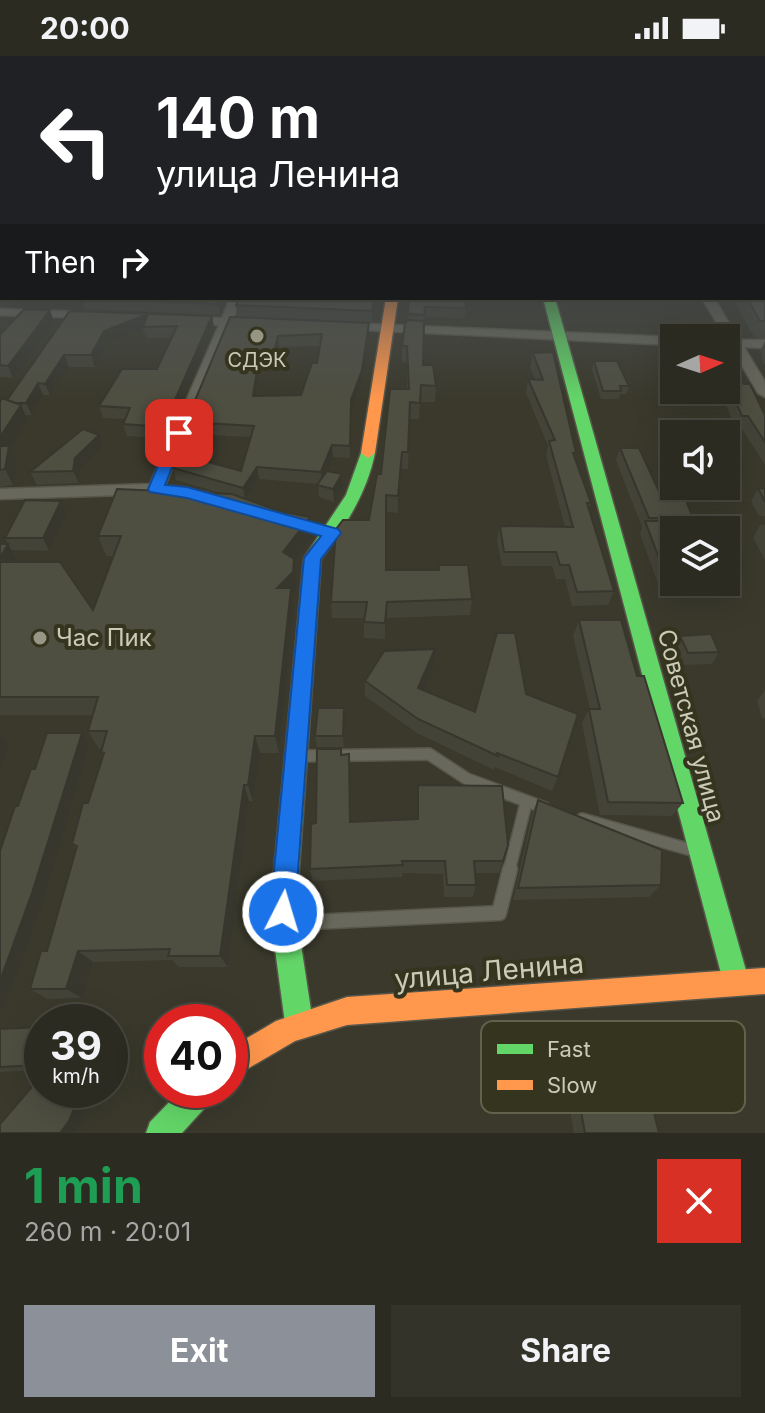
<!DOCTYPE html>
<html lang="en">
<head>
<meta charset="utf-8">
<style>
  body { margin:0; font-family:Inter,sans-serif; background:#34332a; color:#f1f3f6; height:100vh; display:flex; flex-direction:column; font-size:30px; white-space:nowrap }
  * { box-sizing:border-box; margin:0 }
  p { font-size:26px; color:#a6a7a5 }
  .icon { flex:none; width:44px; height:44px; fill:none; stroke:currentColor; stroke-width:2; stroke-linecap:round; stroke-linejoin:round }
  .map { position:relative; height:1077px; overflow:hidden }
  .panel { display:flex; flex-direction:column; background:#2c2b21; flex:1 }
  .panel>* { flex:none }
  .banner { position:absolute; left:0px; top:0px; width:766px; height:244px; box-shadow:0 8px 32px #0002,0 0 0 2px #48473f; background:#202124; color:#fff; overflow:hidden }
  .needle { width:52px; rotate:87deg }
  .fabs { position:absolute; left:660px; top:268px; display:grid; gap:16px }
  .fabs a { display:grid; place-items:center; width:80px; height:80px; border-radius:0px; background:#2c2b21; box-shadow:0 8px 32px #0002,0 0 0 2px #48473f; font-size:40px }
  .speed { position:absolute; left:24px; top:948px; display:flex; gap:16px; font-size:40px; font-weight:700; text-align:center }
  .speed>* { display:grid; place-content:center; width:104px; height:104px; border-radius:50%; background:#2c2b21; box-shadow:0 8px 32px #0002,0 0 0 2px #48473f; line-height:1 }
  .speed small { font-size:20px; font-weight:400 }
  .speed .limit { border:12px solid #d22; background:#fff; color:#111 }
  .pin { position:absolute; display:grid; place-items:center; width:68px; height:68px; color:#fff; margin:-34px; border-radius:16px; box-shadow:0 4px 12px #0006 }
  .me { position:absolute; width:88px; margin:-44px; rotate:5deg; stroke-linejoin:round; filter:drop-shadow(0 0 6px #0008) }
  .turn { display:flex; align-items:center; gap:28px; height:168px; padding:0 24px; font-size:36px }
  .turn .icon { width:104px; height:104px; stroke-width:2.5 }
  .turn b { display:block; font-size:56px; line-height:68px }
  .then { display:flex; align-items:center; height:76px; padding:0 24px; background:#0003; gap:16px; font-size:30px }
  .round { display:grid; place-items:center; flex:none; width:84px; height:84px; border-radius:0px; background:#34332a }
  .summary { display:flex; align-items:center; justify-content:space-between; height:136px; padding:0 24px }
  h1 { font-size:48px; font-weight:700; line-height:60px; color:#1e9e55 }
  .button { display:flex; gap:16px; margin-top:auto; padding:16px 24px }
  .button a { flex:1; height:92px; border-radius:0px; background:#8c9099; color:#fff; font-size:32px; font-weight:700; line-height:92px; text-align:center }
  .button a+a { background:#34332a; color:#f1f3f6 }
  .status { display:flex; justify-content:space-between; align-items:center; height:56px; padding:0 40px; background:#2c2b21; direction:ltr }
  .status svg { height:22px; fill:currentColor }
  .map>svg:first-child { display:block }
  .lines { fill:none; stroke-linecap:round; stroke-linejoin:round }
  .lane-far1-casing { stroke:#57564a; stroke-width:14 }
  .lane-casing { stroke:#57564a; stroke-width:17 }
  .street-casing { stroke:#57564a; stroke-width:3 }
  .fast-casing { stroke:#57564a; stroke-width:3 }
  .slow-casing { stroke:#57564a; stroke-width:3 }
  .lane-far1 { stroke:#68685c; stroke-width:11 }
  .lane { stroke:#68685c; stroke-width:14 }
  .street { fill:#68685c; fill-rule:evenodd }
  .fast { fill:#63d668; fill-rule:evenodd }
  .slow { fill:#ff974d; fill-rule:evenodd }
  .wall { fill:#434338; fill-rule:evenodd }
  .shaded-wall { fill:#37372e }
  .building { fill:#4e4e41; stroke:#37372e; stroke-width:2; fill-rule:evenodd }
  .route { fill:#1a73e8; stroke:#114b97; stroke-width:2 }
  .poi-dot { fill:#989786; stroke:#35351f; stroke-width:3 }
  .labels { text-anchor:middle; stroke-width:8; stroke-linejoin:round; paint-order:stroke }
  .far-poi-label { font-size:20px; fill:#cacab6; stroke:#35351f }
  .poi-label { font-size:24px; fill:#cacab6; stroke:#35351f; text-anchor:start }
  .street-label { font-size:24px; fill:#cacab6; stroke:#35351f }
  .near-street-label { font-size:28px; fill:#cacab6; stroke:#35351f }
  .key { fill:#35351f; stroke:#62624c; stroke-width:2 }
  .key-label { font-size:22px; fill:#cacab6 }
</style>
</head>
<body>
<div class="status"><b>20:00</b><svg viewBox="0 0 49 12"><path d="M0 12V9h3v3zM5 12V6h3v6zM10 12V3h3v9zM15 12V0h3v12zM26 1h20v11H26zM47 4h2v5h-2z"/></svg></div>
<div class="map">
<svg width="765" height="1077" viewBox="0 0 765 1077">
  <rect width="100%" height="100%" fill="#3a392c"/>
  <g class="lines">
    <g class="lane-far1-casing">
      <path id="lane-far1" d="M300,700l129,-2 38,25 78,29
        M582,763l113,32
        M509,815l17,-68"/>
    </g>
    <g class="lane-casing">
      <path id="lane" d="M292,867l207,-10 11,-44"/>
    </g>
    <g class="street-casing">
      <path id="street" d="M230,242h12l-9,21h20l6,4 -6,4 -23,-2 -65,161 49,8 2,4 -2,4 -58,-8 -156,5v-10l150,-5 69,-159 -28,-2 -6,-3 6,-3 31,1z
        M702,242h12l25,42h26v8l-21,-1 21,35v15l-7,-4 -27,-46 -5,-1 1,-6z
        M0,253l89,3 6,3 -6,3 -89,-3z
        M346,267l328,14 3,1h-3v7l-332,-16 -2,-2z"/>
    </g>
    <g class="fast-casing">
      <path id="fast" d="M543,242h12l194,683 -3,10 -10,3 -10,-3 -3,-10z
        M368,392l7,5c-8,40 -30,74 -54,106l-25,353 17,111 -4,10 -10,4 -10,-4 -4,-10 -15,-111 34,-354 42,-63 15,-42z
        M181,1034h36l-5,10 -30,33h-36l4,-11z"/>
    </g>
    <g class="slow-casing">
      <path id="slow" d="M386,242h12l-23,155 -7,5 -7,-5z
        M765,912v26l-418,31 -52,16 -65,38v-31l46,-27 71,-24z"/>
    </g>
    <use href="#lane-far1" class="lane-far1"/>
    <use href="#lane" class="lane"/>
    <use href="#street" class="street"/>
    <use href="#fast" class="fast"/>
    <use href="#slow" class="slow"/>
  </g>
  <path class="wall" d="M0,193h2v32h-2z
    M765,193v89l-11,-1 -22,-39h32z
    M81,242h146l-7,17 -135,-6z
    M376,242l-4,24 -135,-6 -1,-11z
    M409,242l57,10 -1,10 -41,-1 -1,48 13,21 -1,16h-15l-1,17h-9l-2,50h-6l-4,44 -12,-1v58h52l1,-5 33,34 -2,16 -83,3 -2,21 -21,-1v-20h-32l-1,-16 38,-82 12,-46 26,-85v-26l-5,-1v-16l6,-26z
    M69,256l143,4 2,12 -48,111 -39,-3 -4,-12 2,-5 -22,-1 -4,-12 58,-37 15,-31h-26l-3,-9 -35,14 -13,24h-26l-19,28h-7l-11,20h-6l2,6 -18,29 7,12 -4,23 -13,2v-85l7,-2z
    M230,261l139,6v11l-7,47 -11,31 -1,46 -17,-1 -6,14 15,3 1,13 -9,15 -15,-5 -1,-13 -59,-5 -13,20 66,38 -18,24 3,18 -1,13 -4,3 2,12 -15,146h-19l-7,48h-4l-21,166h-49l-7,-7 -79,2 -11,36 -35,1 -17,-10 17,-38 29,-102 -4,-5 16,-41 15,-48 -2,-3 1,-4 -3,1 -11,-18 4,-16h-92v-171h8l-3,-6 62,-25 -18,38 -37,-1 7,12 74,48 21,-54h-8l-8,-20 126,-42 -48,-14 -3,-12 68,3 10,-34 -44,-2 -2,7 -19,-1 -3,-12zM320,290l-3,17 -16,32 -45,1 4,-29 15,1 4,-21z
    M54,266l-41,56 -13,-1v-42z
    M765,285v24l-4,-7 1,-3 -2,-4z
    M533,297l43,100 -1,4 16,46 -2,7 25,81 -6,14 -36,1 -7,-27h-9l-4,-13h-50l-5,-26 3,-14 65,1 -19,-72 2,-9 -22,-53 2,-14h7l-5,-12z
    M726,298l39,61v50l-23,-36h-6l-16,-39h6z
    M594,305l35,25 -3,8h-6l-1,5h-18l-9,-30z
    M103,391l-23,23 -1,13 -42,2 -7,-13z
    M620,392l42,50 31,20 -5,12 -22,1 8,22 1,30h-17l-18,-49 2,-7 -26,-67z
    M758,432l7,1v27h-6l-8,-15z
    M760,469h5v35l-12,-22z
    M579,564l58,56 46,127 -11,13 -72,-1 -18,-92 7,-14h1l-17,-73z
    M680,580l39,16 -7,12 -31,1 -7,-17z
    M435,593l-1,16 -12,25 53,22 51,-18 32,83 -6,14 -57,-24 -1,3 -77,-37 -52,-37v-15z
    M765,634v28h-3l-5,-17z
    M344,652l1,11 -1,28h-27l-2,-11z
    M341,693l1,6 7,-1 2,68 66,-3 1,-34 90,60 -9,28h-24l1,12 -3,12h-29l-1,-23 -41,-1v4l-89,4 -3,-12 6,-46z
    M538,744l123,85 -12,12 -136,3 19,-86z
    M42,971v63h52l-13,34 -50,-36 5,-18 -36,2v-43z
    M568,986l96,67 -11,2 6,22h-85l-15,-85z"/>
  <path class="shaded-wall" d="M221,242h6l-7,17 -2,-11z
    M374,242h2l-4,24v-11z
    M50,254l4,12 -41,56 -5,-12z
    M148,258l-5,13v2l-35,14 -13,24 -4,-12 13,-24z
    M212,260l2,12 -48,111 -3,-12z
    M369,267v11l-7,47 -11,31 -1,46 1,-58z
    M278,280l1,11 -4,21 -2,-12z
    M64,299l5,12 -19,28 -5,-11z
    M259,300l1,11 -6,40 -1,-11z
    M38,327l5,12 -11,20 -6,-12z
    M21,349l7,16 -18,29 7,12 -4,23 -13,-26v-22z
    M204,367l3,12 -2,7 -3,-12z
    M99,379l4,12 -23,23 -1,13 -6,-12 2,-13z
    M332,389l1,12 -11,27 -1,-12z
    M402,396v17l-4,44v-17z
    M257,411l2,12 -14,21 -2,-12z
    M342,418l1,13 -9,15 -1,-13z
    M61,445l6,12 -18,38 -6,-13z
    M310,461l2,20 -18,24 3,18 -1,13 -4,3 2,12 -15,146 -4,-17 2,-148 6,-36z
    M8,488l12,20 -20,1v-7z
    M387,546v16l-2,21v-16z
    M435,593l-1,16 -17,38 1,-15z
    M344,652l1,11 -1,28 -1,-11z
    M82,677l7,11 -46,158 -33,90 -10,20v-31z
    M0,678l9,11 -9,22z
    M255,680l5,17 -7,48 -5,-16z
    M244,729l5,16 -21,166 -8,-11z
    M78,895l15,11 -11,36 -16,-9z
    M110,969l6,3 -6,17z
    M81,1034h13l-13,34 -7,9h-14z"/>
  <path class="building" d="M0,193h2v20h-2z
    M764,193h1v72h-5l-13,-23h17z
    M81,242h140l-3,6z
    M239,242h135l-2,13 -136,-6z
    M409,242h56l1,10 -41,-1 -1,8 -16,-1z
    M24,253l26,1 -42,56 -8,-1v-30z
    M73,255l139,5 -49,111 -40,-3 7,-16 -31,-2 23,-37h35l20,-43 -34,1 5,-13 -44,17 -13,24h-27l-19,29 -7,-1 -12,20h-11l-8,-3 62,-88z
    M230,261l139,6 -7,47 -11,30 -1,46 -18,-1 -11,27 -64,-5 -14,21 -70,-20 10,-13 58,16 13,-45 -50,-3 -2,7 -19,-1zM322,278l-5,29h-5l-11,32 -48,1 6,-40h14l5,-20z
    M408,264l16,1 -1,44h10l3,21 -15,-1 -1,18 -10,-1 -2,50h-6l-4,44 -12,-1v75h53v-5h29l4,34 -85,3 -2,21 -21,-1 3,-20h-36l5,-73 7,-9h26l8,-46h4l9,-85h19l-2,-43h-5l3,-22z
    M553,296l23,101h-3l18,50h-4l27,88 -37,1 -8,-27h-9l-4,-13h-52l-4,-26 73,1 -24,-86 6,-1 -27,-61 15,1 -10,-27z
    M726,298l18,30h6l15,31v27l-17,-26h-6l-16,-36z
    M594,305h23l12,25h-9l1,5h-18z
    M2,342l19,7 -21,32v-35z
    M83,373l16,6 -24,23 -2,13 -43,1z
    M0,390h9l-4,23 -5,1z
    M620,392h19l23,50h23l8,20h-44z
    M327,415l15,3 -9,15 -16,-4z
    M758,432l7,1v13z
    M117,433l115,5 47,17 31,6 -27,35 11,7 -1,13 -16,16h14l-16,148h-20l-7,49h-4l-24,171h-52l2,-7 -92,2 -12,38h-36l11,-38h6l30,-105 -5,-2 11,-41h5l16,-50 -3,-1 6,-21h-19l10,-34h-98v-135h60l33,48 28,-74h-23z
    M25,444l36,1 -18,37h-38z
    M645,465h17l12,32v18h-10z
    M0,488h8l-8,14z
    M579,564h42l16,56h7l39,127 -75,-1 -19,-93h11z
    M497,577h18l11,61 52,20 -20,63 -61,-24 1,3 -80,-37 -53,-38 19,-30 51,-2 -17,39 57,24z
    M711,578l8,18 -31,1 -8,-17z
    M318,652h26l-1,28h-28z
    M47,677h35l-50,160 -32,88v-130l15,-45h3l13,-37h4z
    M317,693h24v6l8,-1 1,68 68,-3v-34l84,1 6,59 -5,16h-29l2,24h-29l-2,-24h-43l1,4 -93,4 1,-45 5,-1z
    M538,744l124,50 -1,35 -143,3z
    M59,957l44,9h-48z
    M42,971v63h39l-12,31 -9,12h-60v-9l31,-36 7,-23 -38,2v-38z
    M646,983l18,70h-11l6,24h-74l-17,-91z"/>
  <linearGradient id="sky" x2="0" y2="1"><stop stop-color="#201f18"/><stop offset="0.56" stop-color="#4f5456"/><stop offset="1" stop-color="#4f5456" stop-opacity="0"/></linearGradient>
  <rect width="765" height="344" fill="url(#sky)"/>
  <path class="route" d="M179,373l7,4 -21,52 22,2 151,42 3,4 -20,26 -26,353 -3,9 -9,4 -9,-4 -4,-9 34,-354 17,-22 -134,-38 -37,-6 -2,-3 24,-56z"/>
  <g class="poi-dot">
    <circle cx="257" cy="280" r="8"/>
    <circle cx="40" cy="582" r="8"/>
  </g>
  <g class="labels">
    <g class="far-poi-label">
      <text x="257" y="311">СДЭК</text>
    </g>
    <g class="poi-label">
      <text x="56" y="590">Час Пик</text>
    </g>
    <g class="street-label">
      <text transform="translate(691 670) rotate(75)" y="8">Советская улица</text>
    </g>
    <g class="near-street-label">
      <text transform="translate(489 915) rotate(-5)" y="10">улица Ленина</text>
    </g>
  </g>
  <rect x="481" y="965" width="264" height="92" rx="12" class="key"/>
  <rect x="497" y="988" width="36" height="10" fill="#63d668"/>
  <rect x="497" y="1024" width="36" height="10" fill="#ff974d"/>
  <g class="key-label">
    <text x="547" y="1001">Fast</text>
    <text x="547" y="1037">Slow</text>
  </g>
</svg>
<div class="fabs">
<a><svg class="needle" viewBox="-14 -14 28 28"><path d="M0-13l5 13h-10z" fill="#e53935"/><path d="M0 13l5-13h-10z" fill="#a6a7a5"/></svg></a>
<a><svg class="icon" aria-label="sound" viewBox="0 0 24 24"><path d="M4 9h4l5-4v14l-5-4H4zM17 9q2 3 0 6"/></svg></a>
<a><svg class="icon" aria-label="layers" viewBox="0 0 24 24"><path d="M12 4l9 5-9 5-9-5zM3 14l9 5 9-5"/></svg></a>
</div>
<div class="speed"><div>39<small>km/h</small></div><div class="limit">40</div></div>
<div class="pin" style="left:179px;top:377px;background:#d93025"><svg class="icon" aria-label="arrive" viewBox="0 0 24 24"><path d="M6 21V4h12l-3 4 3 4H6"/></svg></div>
<svg class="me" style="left:283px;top:856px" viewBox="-20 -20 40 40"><circle r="17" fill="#1a73e8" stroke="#fff" stroke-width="3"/><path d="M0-11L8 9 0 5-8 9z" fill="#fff"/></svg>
<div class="banner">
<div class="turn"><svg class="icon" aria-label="left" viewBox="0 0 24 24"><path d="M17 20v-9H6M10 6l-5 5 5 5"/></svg><div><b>140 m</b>улица Ленина</div></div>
<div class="then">Then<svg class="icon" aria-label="right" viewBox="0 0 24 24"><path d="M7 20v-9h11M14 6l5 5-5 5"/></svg></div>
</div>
</div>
<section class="panel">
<div class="summary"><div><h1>1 min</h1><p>260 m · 20:01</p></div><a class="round" style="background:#d93025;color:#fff"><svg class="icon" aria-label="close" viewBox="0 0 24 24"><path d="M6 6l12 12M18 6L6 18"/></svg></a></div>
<div class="button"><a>Exit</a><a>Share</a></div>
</section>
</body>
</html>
